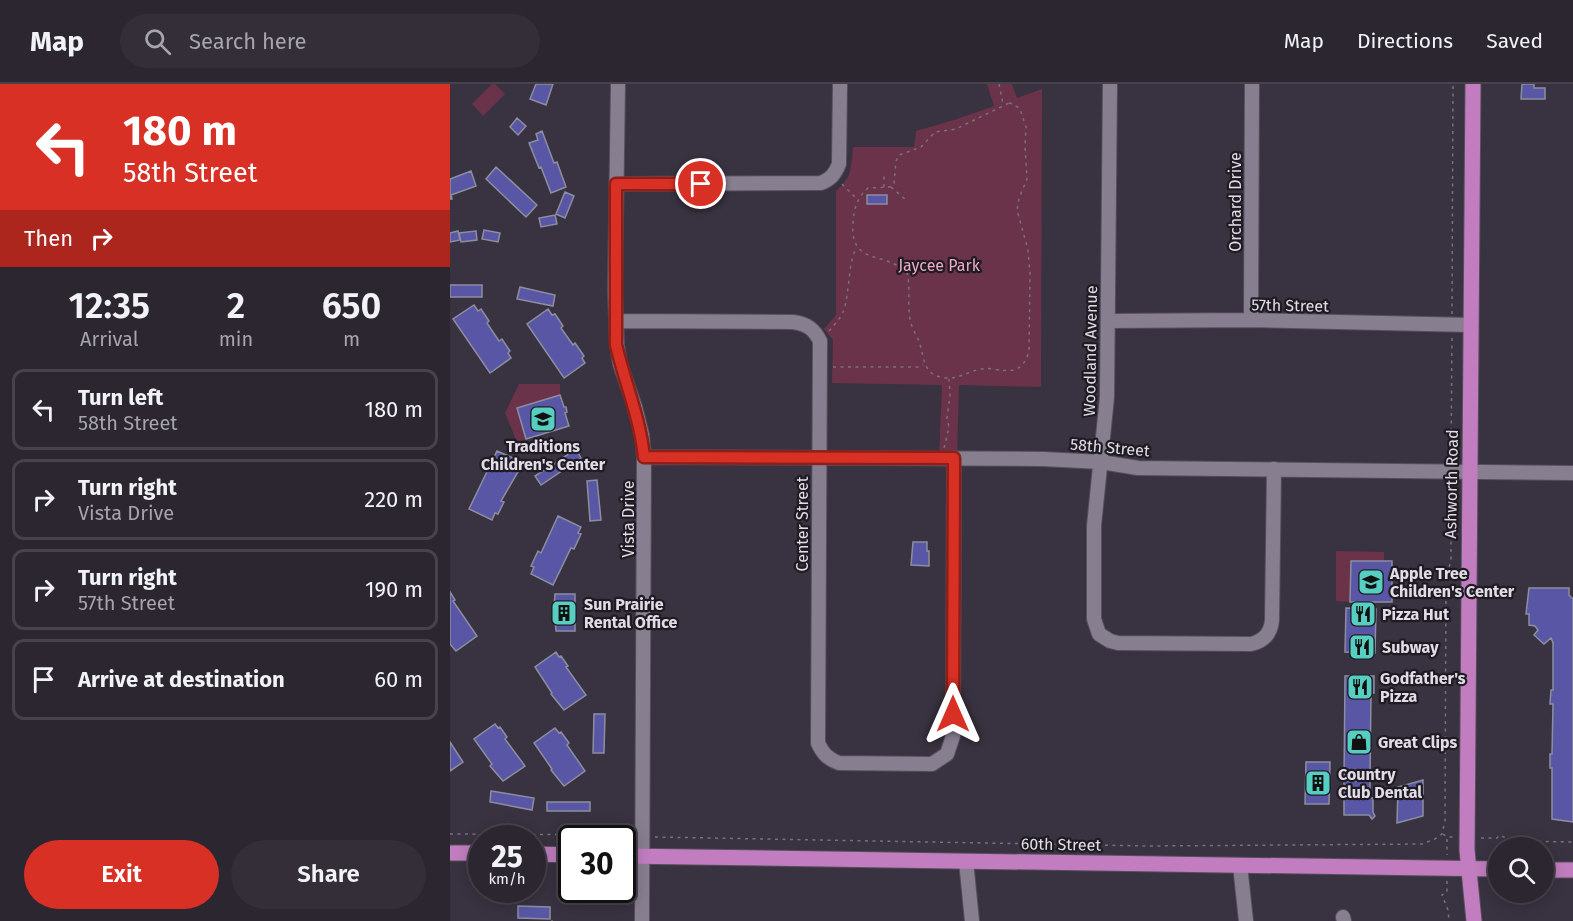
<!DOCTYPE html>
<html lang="en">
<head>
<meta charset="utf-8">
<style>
  body { margin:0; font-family:"Fira Sans",sans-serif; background:#332e38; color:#f1f3f6; height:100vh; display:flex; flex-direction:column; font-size:22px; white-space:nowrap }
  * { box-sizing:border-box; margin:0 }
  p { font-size:20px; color:#a6a5ab }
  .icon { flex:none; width:33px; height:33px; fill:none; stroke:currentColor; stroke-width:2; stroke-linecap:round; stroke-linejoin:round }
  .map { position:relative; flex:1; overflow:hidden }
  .sheet { display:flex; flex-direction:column; background:#2b2630; width:450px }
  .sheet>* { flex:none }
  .banner { background:#d93025; color:#fff; overflow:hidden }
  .buttons { position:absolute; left:1038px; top:753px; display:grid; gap:12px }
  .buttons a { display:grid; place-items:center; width:66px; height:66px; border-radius:50%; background:#2b2630; box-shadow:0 3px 15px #0003,0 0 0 2px #47434c; font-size:30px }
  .speed { position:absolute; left:18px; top:741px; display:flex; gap:12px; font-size:30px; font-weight:700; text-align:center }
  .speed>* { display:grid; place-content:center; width:78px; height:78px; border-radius:50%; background:#2b2630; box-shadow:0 3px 15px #0003,0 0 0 2px #47434c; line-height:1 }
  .speed small { font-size:15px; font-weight:400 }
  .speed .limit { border:3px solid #111; border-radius:9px; background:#fff; color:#111 }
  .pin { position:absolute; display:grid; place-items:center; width:51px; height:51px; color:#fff; margin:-26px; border:3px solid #fff; border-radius:50%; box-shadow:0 2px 6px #0007 }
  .me { position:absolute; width:66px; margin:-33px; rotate:0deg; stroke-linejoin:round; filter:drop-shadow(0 0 4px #0008) }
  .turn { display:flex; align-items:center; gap:21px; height:126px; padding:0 24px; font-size:27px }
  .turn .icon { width:78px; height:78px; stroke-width:2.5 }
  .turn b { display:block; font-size:42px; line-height:51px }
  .then { display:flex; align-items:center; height:57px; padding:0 24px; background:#0003; gap:12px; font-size:22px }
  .eta { display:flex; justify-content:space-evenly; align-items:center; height:102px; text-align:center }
  .eta b { font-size:36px; font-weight:600; line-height:42px }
  .primary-button { display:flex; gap:12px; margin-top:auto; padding:12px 24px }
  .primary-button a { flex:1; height:69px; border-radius:36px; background:#d93025; color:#fff; font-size:24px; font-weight:600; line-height:69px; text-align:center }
  .primary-button a+a { background:#332e38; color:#f1f3f6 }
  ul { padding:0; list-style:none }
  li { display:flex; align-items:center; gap:18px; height:81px; margin:0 12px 9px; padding:0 12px; border:3px solid #47434c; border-radius:12px }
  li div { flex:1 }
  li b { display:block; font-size:22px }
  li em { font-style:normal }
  header { display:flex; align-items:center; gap:36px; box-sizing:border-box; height:84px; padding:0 30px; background:#2b2630; border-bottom:2px solid #47434c }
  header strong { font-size:28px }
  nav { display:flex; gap:33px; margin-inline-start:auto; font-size:21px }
  .search { width:420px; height:54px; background:#332e38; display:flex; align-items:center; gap:15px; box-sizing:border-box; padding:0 21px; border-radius:33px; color:#a6a5ab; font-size:22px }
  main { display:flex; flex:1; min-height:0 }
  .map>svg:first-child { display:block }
  .green { fill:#6a334a }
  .building { fill:#5957a5; stroke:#8c8e9f; stroke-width:1.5 }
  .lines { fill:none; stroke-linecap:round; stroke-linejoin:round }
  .minor-casing { stroke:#56505c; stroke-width:16 }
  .major-casing { stroke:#56505c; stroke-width:17 }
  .path { stroke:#77717d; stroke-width:1.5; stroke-dasharray:3 4.5; stroke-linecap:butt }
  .minor { stroke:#877f90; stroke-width:14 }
  .major { stroke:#c17dbf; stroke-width:15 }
  .route-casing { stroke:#8d1f18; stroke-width:15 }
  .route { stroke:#d93025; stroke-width:10 }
  .labels { text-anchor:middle; stroke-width:4.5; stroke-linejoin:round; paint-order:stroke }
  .street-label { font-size:16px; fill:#e1dce6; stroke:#1e1b22 }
  .park-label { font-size:16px; fill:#f1a9c4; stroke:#1e1b22 }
  .poi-label { font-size:16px; font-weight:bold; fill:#e1dce6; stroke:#1e1b22; text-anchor:start }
</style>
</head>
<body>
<header>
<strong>Map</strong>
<div class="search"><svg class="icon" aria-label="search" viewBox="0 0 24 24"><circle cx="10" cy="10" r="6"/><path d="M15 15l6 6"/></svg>Search here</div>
<nav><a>Map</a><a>Directions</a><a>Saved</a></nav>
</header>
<main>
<section class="sheet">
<div class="banner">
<div class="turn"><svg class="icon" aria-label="left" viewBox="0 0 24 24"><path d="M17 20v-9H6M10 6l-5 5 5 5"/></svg><div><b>180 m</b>58th Street</div></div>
<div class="then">Then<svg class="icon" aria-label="right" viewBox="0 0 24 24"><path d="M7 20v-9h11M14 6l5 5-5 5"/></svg></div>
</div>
<div class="eta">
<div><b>12:35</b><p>Arrival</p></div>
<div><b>2</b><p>min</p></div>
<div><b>650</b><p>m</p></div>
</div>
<ul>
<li><svg class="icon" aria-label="left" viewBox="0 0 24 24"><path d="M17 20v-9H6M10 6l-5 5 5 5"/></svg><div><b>Turn left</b><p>58th Street</p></div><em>180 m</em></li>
<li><svg class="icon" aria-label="right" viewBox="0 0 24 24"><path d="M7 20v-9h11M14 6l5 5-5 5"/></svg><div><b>Turn right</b><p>Vista Drive</p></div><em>220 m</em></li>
<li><svg class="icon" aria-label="right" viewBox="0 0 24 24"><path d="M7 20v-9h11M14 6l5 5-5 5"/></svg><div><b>Turn right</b><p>57th Street</p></div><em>190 m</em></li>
<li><svg class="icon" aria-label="arrive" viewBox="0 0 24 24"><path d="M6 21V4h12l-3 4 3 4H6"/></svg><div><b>Arrive at destination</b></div><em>60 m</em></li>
</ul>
<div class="primary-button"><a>Exit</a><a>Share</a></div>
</section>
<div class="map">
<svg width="1123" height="837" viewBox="0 0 1123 837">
  <rect width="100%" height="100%" fill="#393240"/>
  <path class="green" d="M42,0h3l10,10 -22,22 -11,-12z
    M537,0h25l5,14 25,-9 -1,298 -82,-2 -2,73h-18l3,-73 -110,-2 1,-43 -9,-11 12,-14v-124c16,-13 15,-24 17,-44h61l2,-16 38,-11 40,-14z
    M69,300h41v11l-43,13 9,31 -9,3 -12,-29z
    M886,467l48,1v9h-33l-1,41 -14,-1z"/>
  <path class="building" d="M86,0h17l-7,21 -16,-6z
    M1072,0h12v4h11v11h-24z
    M67,34l9,8 -8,9 -8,-8z
    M92,47l12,32 3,-1 9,25 -15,6 -10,-26 -2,1 -10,-25 9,-3 -2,-6z
    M46,83l41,38 -11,12 -40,-38z
    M21,87l5,15 -25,9 1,4h-2v-20z
    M115,108l9,4 -9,22 -9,-4z
    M417,111h20v9h-20z
    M105,131l2,9 -16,3 -2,-9z
    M34,146l16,3 -2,9 -16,-3z
    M8,147l2,9 -10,2v-9z
    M26,147l1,9 -16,2 -2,-9z
    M0,201h32v12h-32z
    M70,203l35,8 -2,11 -36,-7z
    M24,221l4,6 3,-2 8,12 -2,2 12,18 3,-2 8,12 -2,2 3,5 -21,15 -37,-54z
    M98,225l4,6 3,-1 8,12 -2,2 12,17 2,-2 9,13 -2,2 3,5 -21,15 -37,-54z
    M110,311l4,12h2l1,5 -2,1 4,13 -43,13 -9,-31z
    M126,365l5,9 -40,27 -6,-9z
    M47,367l23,10 -3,8 2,1 -18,31 3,1 -6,12 -3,-1 -3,7 -23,-11z
    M147,396l4,40 -11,1 -3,-40z
    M108,432l23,11 -3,6 3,1 -7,15 -3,-1 -18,37 -22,-11 3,-7 -3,-1 7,-15 3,2z
    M463,458h14v9h2v15l-18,-1z
    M901,477h41v41h-42z
    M1079,504h40v7l4,4v223l-21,-3v-51h-2v-14h2l1,-50h-3l1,-14h2v-47l-2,-5 -7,6 -10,-9 4,-5 -3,-4 -6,-1v-11h-3z
    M0,508l5,8 -2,1 24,35 -21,15 -6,-7z
    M105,510h20v37h-19l-1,-11h-2z
    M896,524l30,1 -1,44 -30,-1z
    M106,568l3,5 2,-1 7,10 -2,1 20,28 -22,15 -13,-16 1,-1 -17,-26z
    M895,592h29v17h-3l-1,88h-26z
    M144,630h11l-1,39h-11z
    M45,640l3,4 2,-1 7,10 -2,2 20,27 -22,15 -13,-15 2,-2 -18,-25z
    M105,644l4,5 2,-1 8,11 -2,2 18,26 -21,15 -13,-16 1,-1 -18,-26z
    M0,658l13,20 -13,9z
    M856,678h24l-1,42h-24z
    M973,696v36l-26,7 1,-36z
    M894,697h26v17h3v14l2,4 -3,3 -3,-4h-25z
    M41,707l43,7 -2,12 -42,-8z
    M97,718h43v9h-43z
    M68,822l32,1v12l-32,-1z"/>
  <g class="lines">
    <g class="minor-casing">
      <path id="minor" d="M168,0l-3,207 2,54 3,19 15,43 7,28 2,22 -2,464
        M660,0l-3,313 -13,129v93l5,15 11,7 8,2 133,1c13,-3 20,-11 21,-24l2,-151
        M166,100l205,-1c10,-4 14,-9 18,-19l1,-80
        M801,236l1,-236
        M166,237l177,1c14,2 21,7 27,19l-2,402c5,11 10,16 21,20l93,1 15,-10 6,-18 1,-278
        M658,237l143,-1 220,5
        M194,373l399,2 58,3 37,6 435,5
        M516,777l6,60
        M790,781l6,56
        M893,833l1,4"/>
    </g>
    <g class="major-casing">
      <path id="major" d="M1023,0l-6,766 7,71
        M0,769h32
        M82,770l40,1
        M172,772l876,13
        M1094,786h29"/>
    </g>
    <path class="path" d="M549,0l4,20
      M559,19l4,1 7,5 6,18 -1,19 2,33 -8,19 -2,12 11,40 2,23 -1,79c-7,21 -18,20 -37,17 -18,-3 -29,10 -45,9 -25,-2 -22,-19 -28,-37 -3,-7 -8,-14 -9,-22 -3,-15 1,-31 -3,-46 -22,-23 -57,-6 -54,-50 1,-15 4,-25 15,-35l22,-1 4,-3 2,-23 3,-6 22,-8 14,-15 21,-3z
      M392,100l15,15
      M434,103v-12
      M441,103l15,13
      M1002,230l1,-230
      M379,247c5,-6 11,-12 14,-19 7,-16 5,-55 14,-64
      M383,283h86l4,-2
      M494,364l5,-21 -2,-9 3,-22 -1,-17
      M1001,377l1,-125
      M0,750l182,1
      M993,750l4,3h8
      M205,753l494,9 273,-2 13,-5 7,-5 3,-13 1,-242 5,-19v-77
      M1031,754h16l3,-3 11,6 62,1
      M997,755v16
      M997,797v11l-5,3 6,15 1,11
      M102,836v1"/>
    <use href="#minor" class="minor"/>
    <use href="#major" class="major"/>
  </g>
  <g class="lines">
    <g class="route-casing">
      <path id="route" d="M251,100h-85v161c9,38 24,73 28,112l310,1 -1,256"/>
    </g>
    <use href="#route" class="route"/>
  </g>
  <defs>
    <g id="school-square" transform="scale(1.35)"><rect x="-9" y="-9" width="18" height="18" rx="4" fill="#57cec2" stroke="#1e1b22"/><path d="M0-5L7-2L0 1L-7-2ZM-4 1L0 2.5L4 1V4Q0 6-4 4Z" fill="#111"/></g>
    <g id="building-square" transform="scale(1.35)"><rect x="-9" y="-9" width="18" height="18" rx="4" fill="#57cec2" stroke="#1e1b22"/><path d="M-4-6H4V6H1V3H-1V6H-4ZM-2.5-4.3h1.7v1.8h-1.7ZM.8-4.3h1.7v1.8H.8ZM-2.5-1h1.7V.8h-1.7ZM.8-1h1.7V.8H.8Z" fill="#111"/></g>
    <g id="restaurant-square" transform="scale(1.35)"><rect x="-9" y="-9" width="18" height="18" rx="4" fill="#57cec2" stroke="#1e1b22"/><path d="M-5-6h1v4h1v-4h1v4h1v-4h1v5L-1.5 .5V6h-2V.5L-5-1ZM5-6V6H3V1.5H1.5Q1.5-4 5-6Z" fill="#111"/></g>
    <g id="shop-square" transform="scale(1.35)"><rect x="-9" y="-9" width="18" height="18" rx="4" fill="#57cec2" stroke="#1e1b22"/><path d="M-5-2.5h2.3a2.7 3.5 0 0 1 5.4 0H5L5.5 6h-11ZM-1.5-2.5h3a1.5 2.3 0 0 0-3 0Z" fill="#111"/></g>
  </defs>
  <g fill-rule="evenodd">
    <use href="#school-square" x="93" y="335"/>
    <use href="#school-square" x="921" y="498"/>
    <use href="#building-square" x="114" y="529"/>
    <use href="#restaurant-square" x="913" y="530"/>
    <use href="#restaurant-square" x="912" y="563"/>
    <use href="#restaurant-square" x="910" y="603"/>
    <use href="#shop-square" x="909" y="658"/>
    <use href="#building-square" x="868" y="699"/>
  </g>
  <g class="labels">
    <g class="street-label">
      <text transform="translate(785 118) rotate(-90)" y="6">Orchard Drive</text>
      <text transform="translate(840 221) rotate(1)" y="6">57th Street</text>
      <text transform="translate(640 267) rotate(-89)" y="6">Woodland Avenue</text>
      <text transform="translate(660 363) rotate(5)" y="6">58th Street</text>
      <text transform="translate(1001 400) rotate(-89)" y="6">Ashworth Road</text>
      <text transform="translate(178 435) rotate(-90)" y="6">Vista Drive</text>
      <text transform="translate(352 440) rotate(-90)" y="6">Center Street</text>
      <text transform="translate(611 760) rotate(1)" y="6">60th Street</text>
    </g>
    <g class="park-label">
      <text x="489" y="187">Jaycee Park</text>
    </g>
    <g class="poi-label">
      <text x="93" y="368" text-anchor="middle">Traditions<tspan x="93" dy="18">Children's Center</tspan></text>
      <text x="940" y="495">Apple Tree<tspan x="940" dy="18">Children's Center</tspan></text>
      <text x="134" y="526">Sun Prairie<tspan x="134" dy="18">Rental Office</tspan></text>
      <text x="932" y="536">Pizza Hut</text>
      <text x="932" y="569">Subway</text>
      <text x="930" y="600">Godfather's<tspan x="930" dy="18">Pizza</tspan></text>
      <text x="928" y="664">Great Clips</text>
      <text x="888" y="696">Country<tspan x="888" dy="18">Club Dental</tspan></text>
    </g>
  </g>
</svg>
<div class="buttons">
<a><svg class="icon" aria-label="search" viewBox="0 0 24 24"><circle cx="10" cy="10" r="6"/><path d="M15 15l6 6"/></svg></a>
</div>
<div class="speed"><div>25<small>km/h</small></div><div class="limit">30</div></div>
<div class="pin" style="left:251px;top:100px;background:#d93025"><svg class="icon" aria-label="arrive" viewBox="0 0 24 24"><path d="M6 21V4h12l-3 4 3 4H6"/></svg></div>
<svg class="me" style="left:503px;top:630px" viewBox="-20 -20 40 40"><path d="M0-17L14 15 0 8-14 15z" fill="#d93025" stroke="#fff" stroke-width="4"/></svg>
</div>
</main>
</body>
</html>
